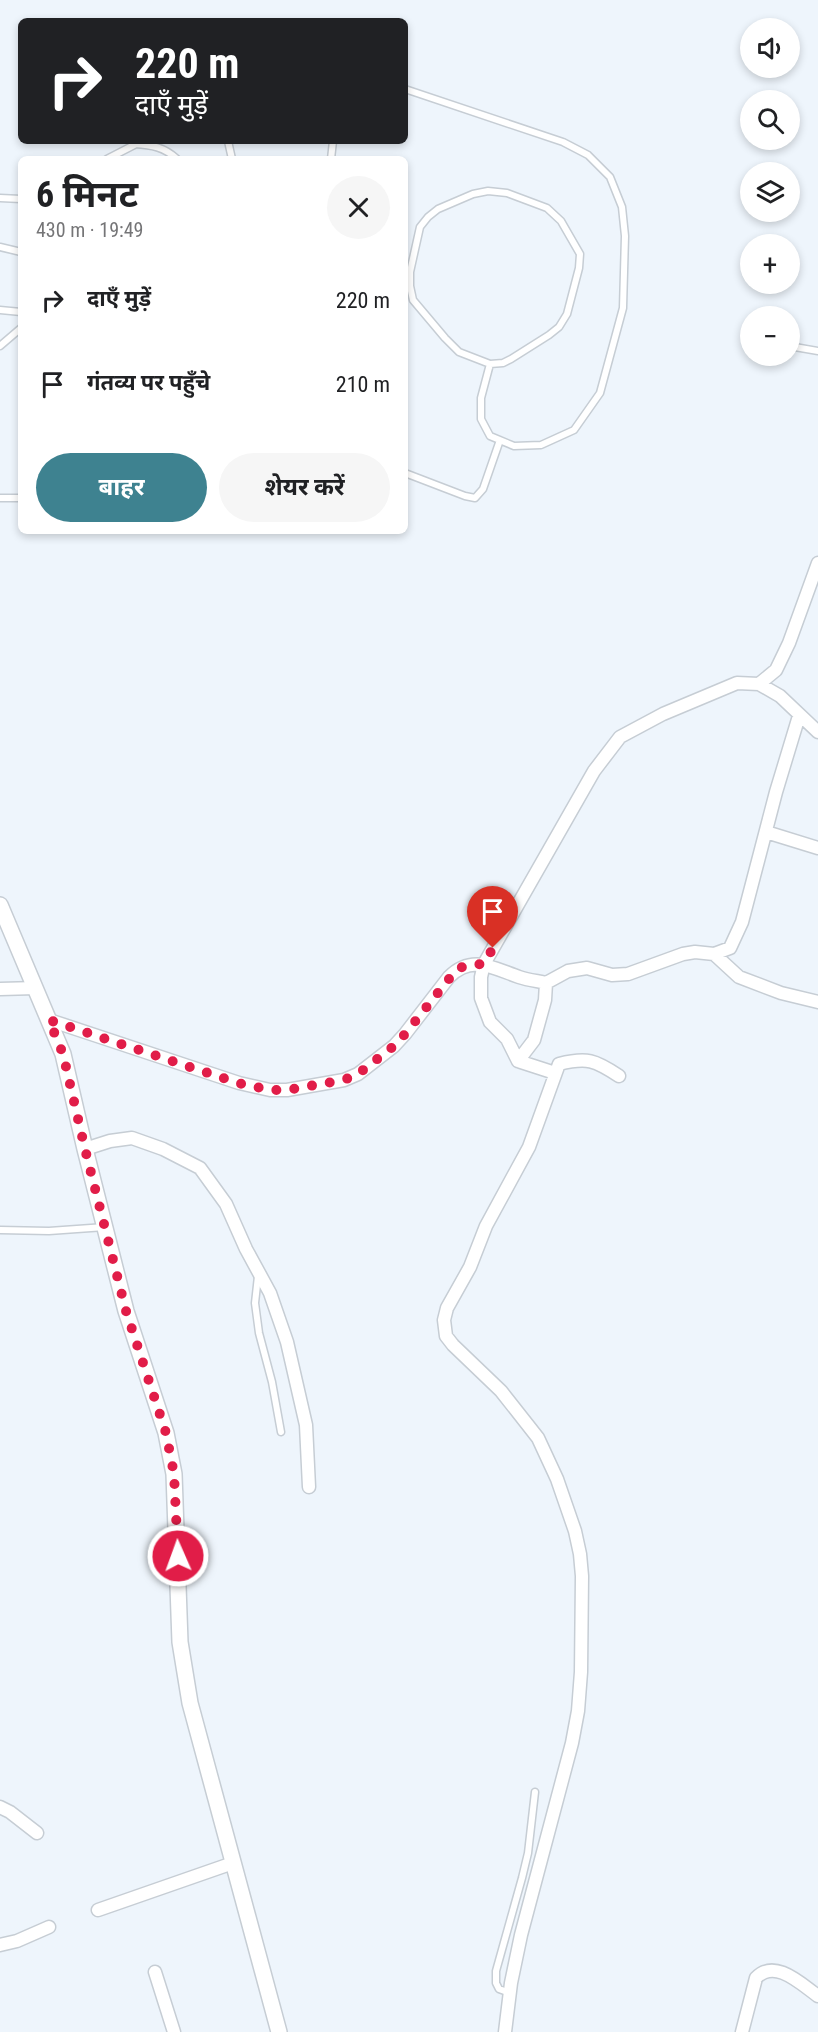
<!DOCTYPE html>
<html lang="hi">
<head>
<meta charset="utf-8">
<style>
  body { margin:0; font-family:"Roboto Condensed","Noto Sans Devanagari",sans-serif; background:#f6f6f6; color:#202124; height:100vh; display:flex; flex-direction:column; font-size:22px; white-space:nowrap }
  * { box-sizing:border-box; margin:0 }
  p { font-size:20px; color:#757577 }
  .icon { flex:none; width:33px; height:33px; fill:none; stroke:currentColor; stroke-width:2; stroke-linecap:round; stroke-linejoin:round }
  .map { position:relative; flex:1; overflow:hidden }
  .sheet { position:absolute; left:18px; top:156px; width:390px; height:378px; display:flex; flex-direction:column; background:#fff; border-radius:9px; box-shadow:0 3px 9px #0003 }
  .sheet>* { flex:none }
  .top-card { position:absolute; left:18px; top:18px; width:390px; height:126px; border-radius:9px; box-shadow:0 3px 9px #0003; background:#202124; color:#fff; overflow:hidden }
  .fabs { position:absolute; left:740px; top:18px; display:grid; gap:12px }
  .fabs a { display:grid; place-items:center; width:60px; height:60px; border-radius:50%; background:#fff; box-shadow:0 3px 9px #0003; font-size:30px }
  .pin { position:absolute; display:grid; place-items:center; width:51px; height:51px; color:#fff; margin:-62px -26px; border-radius:50% 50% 50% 0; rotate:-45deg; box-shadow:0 0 6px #0007 }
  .pin .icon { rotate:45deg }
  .me { position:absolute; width:66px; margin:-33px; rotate:358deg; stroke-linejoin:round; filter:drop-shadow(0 0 4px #0008) }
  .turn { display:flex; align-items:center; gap:21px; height:126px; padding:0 18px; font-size:27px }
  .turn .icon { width:78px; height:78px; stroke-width:2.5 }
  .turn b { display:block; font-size:42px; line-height:51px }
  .round { display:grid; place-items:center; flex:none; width:63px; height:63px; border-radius:32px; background:#f6f6f6 }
  .head { display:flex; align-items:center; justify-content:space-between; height:102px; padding:0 18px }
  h1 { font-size:36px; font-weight:700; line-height:45px }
  .action { display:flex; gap:12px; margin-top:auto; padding:12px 18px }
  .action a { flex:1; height:69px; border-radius:36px; background:#3e8290; color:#fff; font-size:24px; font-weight:700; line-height:69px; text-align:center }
  .action a+a { background:#f6f6f6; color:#202124 }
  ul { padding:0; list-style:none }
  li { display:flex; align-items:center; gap:18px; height:84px; padding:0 18px }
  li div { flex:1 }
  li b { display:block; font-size:22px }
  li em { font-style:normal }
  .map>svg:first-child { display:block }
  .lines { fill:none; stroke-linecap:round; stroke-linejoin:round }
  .service-casing { stroke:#c6cdd4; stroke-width:9 }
  .minor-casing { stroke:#c6cdd4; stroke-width:15 }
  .tertiary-casing { stroke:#c6cdd4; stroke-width:18 }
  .service { stroke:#fff; stroke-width:6 }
  .minor { stroke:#fff; stroke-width:12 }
  .tertiary { stroke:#fff; stroke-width:15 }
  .route { stroke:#e11d48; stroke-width:10; stroke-dasharray:0 18 }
</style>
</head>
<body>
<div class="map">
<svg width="818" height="2032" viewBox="0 0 818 2032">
  <rect width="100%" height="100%" fill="#eef5fc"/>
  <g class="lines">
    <g class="service-casing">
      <path id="service" d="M405,89l158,53 25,13 22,22 12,30 3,29 -2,72 -23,85 -26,37 -33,15 -27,1 -24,-10 -9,-17v-21l9,-34
        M228,141l4,18
        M134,144c18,1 30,3 43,15
        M107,159l31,-16
        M331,159l2,-18
        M488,191l19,2 40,15 14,13 19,33 -1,14 -12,46 -8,13 -10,8 -38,24 -8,4 -13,1 -31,-12 -14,-14 -32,-38 -3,-14v-14l10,-45 8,-10 10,-8 35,-15z
        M0,198l21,1
        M0,247l21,5
        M0,310l21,2
        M0,346l21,-18
        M789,346l29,5
        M405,473l60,23 10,2 8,-9 17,-49
        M0,498h21
        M0,1230l49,1 56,-4
        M258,1276l-3,27 4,30 13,49 9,50
        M510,1993l-11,-4 -3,-6v-12l26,-93 6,-25 7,-61"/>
    </g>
    <g class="minor-casing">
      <path id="minor" d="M759,684l17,-14 13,-27 29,-80
        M766,832l52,16
        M714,954l25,23 42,16 37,9
        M0,989l36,-1
        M49,1020l190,63 31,7h17l57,-10 14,-6 36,-28 11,-12 44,-57c23,-23 44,-9 70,0 9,3 18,4 27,6l22,-12 19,-3 25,7 16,-1 55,-20 12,-2 19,2 16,-6 12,-26 34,-130 23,-76
        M518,1061l16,-21 11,-40 1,-17
        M555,1073l-37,-12 -11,-22 -17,-17 -9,-24v-21l3,-13 110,-193 26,-34 43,-23 74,-31 22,1 21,12 38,36
        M85,1149l25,-8 22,-3 31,11 37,19 26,36 20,45 24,44 17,49 19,83 3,62
        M0,1807l10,5 27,21
        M98,1910l135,-47
        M0,1945l17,-4 32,-14
        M155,1972l19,60
        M505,2032l6,-49 10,-48 51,-192 6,-32 3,-39 1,-96 -2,-22 -5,-23 -18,-52 -19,-41 -37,-47 -48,-46 -7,-9 -2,-16 3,-12 23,-41 16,-41 43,-79 30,-83c28,-7 36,-4 60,12
        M742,2032l14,-54c19,-20 45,6 62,18"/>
    </g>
    <g class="tertiary-casing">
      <path id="tertiary" d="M0,905l63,149 22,95 41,162 40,122 8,41 6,168 10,61 89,329"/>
    </g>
    <use href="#service" class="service"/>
    <use href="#minor" class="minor"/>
    <use href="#tertiary" class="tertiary"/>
  </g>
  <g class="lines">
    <path class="route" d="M178,1556l-4,-82 -8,-41 -40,-122 -41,-162 -22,-95 -14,-34 189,63 32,7h17l57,-10 14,-6 36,-28 11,-12 52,-65 11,-4 16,-1 9,-16"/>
  </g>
</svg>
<div class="fabs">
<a><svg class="icon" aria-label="sound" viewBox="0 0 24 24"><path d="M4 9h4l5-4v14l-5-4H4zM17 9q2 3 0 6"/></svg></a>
<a><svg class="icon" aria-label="search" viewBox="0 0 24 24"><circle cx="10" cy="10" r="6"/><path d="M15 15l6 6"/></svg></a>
<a><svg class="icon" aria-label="layers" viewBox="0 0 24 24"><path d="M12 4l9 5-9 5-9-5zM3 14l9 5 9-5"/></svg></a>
<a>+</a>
<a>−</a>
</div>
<div class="pin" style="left:493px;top:948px;background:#d93025"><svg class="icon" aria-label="arrive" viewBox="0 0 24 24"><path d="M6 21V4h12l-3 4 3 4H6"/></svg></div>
<svg class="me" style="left:178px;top:1556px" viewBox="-20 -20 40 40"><circle r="17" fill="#e11d48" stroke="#fff" stroke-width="3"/><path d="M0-11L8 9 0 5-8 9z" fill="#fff"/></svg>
<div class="top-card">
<div class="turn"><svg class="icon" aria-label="right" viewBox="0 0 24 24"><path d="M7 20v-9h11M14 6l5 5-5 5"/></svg><div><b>220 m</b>दाएँ मुड़ें</div></div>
</div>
<section class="sheet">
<div class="head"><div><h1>6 मिनट</h1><p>430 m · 19:49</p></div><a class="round"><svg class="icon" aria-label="close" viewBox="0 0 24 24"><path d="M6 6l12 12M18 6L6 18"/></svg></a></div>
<ul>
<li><svg class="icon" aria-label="right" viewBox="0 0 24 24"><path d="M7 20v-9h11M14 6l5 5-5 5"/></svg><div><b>दाएँ मुड़ें</b></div><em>220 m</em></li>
<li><svg class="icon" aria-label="arrive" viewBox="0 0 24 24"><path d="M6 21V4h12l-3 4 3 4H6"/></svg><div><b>गंतव्य पर पहुँचे</b></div><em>210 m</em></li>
</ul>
<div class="action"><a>बाहर</a><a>शेयर करें</a></div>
</section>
</div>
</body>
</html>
